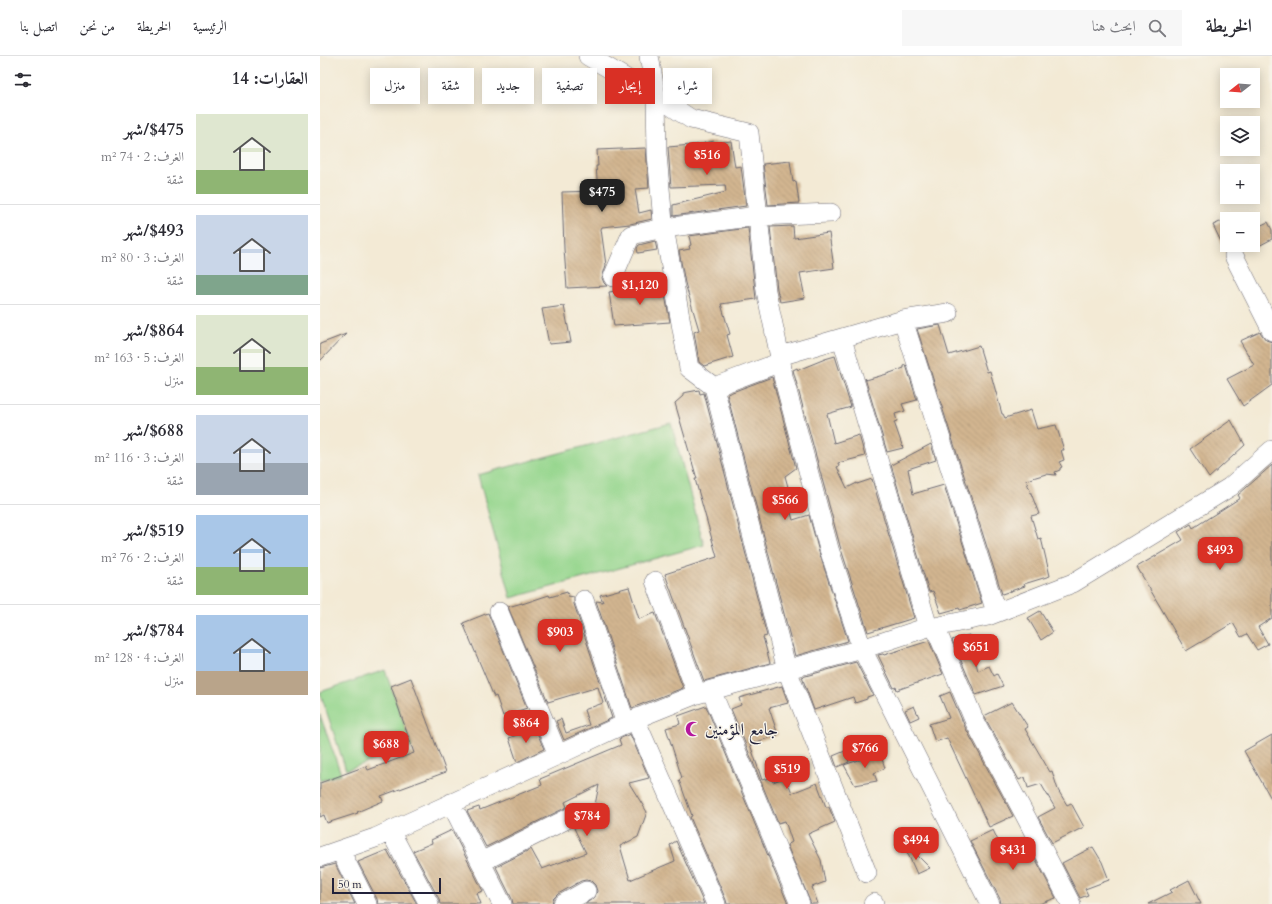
<!DOCTYPE html>
<html lang="ar">
<head>
<meta charset="utf-8">
<style>
	:root { --surface:#fff; --page:#f7f7f7; --text:#2b2b33; --muted:#7c7c81; --line:#e1e1e2; --accent:#d93025 }
	body { margin:0; font-family:Cardo,Amiri,serif; background:var(--page); color:var(--text); direction:rtl; height:100vh; display:flex; flex-direction:column; font-size:15px; white-space:nowrap }
	* { box-sizing:border-box; margin:0 }
	p { font-size:13px; color:var(--muted) }
	.icon { flex:none; width:22px; height:22px; fill:none; stroke:currentColor; stroke-width:2; stroke-linecap:round; stroke-linejoin:round }
	.map { position:relative; flex:1; overflow:hidden; direction:ltr }
	.details { display:flex; flex-direction:column; background:var(--surface); width:320px }
	.details>* { flex:none }
	.hud { position:absolute; left:12px; top:12px; width:380px; height:36px; direction:rtl; display:flex; gap:8px }
	.needle { width:26px; rotate:253deg }
	.tools { position:absolute; left:900px; top:12px; display:grid; gap:8px }
	.tools a { display:grid; place-items:center; width:40px; height:40px; border-radius:0px; background:var(--surface); box-shadow:0 2px 10px #0003; font-size:20px }
	.scale { position:absolute; left:12px; bottom:10px; width:109px; box-sizing:border-box; padding-left:4px; border:2px solid #22223b; border-top:0; font-size:11px; line-height:14px; white-space:nowrap; color:#22223b; -webkit-text-stroke:3px #f7f3e8; paint-order:stroke }
	.price { position:absolute; translate:-50% -34px; padding:0 9px; border-radius:8px; background:var(--accent); color:#fff; font-size:13px; line-height:26px; filter:drop-shadow(0 1px 2px #0008) }
	.price::after { content:''; position:absolute; left:50%; top:24px; width:12px; height:9px; margin-left:-6px; background:inherit; clip-path:polygon(0 0,100% 0,50% 100%) }
	.price.on { background:#222; color:#fff }
	ul { padding:0; list-style:none }
	li { display:flex; align-items:center; gap:12px; height:100px; padding:0 12px }
	li+li { border-top:1px solid var(--line) }
	li span { display:grid; place-items:center; flex:none; width:112px; height:80px; border-radius:0px; color:#555 }
	li>.icon { margin-inline-start:auto }
	span .icon { width:48px; height:48px; fill:#fffc; stroke-width:1 }
	li b { font-size:17px }
	h2 { display:flex; justify-content:space-between; align-items:center; height:48px; padding:0 12px; font-size:17px }
	.pill { padding:0 14px; border-radius:0px; background:var(--surface); box-shadow:0 2px 10px #0003; font-size:14px; line-height:36px }
	.pill.on { background:var(--accent); color:#fff }
	header { display:flex; align-items:center; gap:24px; box-sizing:border-box; height:56px; padding:0 20px; background:var(--surface); border-bottom:1px solid var(--line) }
	header strong { font-size:19px }
	nav { display:flex; gap:22px; margin-inline-start:auto; font-size:14px }
	.search { width:280px; height:36px; background:var(--page); display:flex; align-items:center; gap:10px; box-sizing:border-box; padding:0 14px; border-radius:0px; color:var(--muted); font-size:15px }
	main { display:flex; flex:1; min-height:0 }
	.map>svg:first-child { display:block }
	.pitch { fill:#95d68d; stroke:#5c7c64 }
	.building { fill:url(#building-back-hatch) }
	.lines { fill:none; stroke-linecap:round; stroke-linejoin:round }
	.minor-casing { stroke:#6b6871; stroke-width:20 }
	.minor { stroke:#fff; stroke-width:19 }
	.labels { text-anchor:middle; stroke-width:3; stroke-linejoin:round; paint-order:stroke }
	.poi-label { font-size:17px; fill:#22223b; stroke:#f7f3e8; text-anchor:start }
</style>
</head>
<body>
<header>
<strong>الخريطة</strong>
<div class="search"><svg class="icon" aria-label="search" viewBox="0 0 24 24"><circle cx="10" cy="10" r="6"/><path d="M15 15l6 6"/></svg>ابحث هنا</div>
<nav><a>الرئيسية</a><a>الخريطة</a><a>من نحن</a><a>اتصل بنا</a></nav>
</header>
<main>
<div class="map">
<svg width="952" height="848" viewBox="0 0 952 848">
	<defs>
		<pattern id="building-back-hatch" width="6" height="6" patternUnits="userSpaceOnUse"><rect width="6" height="6" fill="#d2b590"/><path d="M-1 5l2 2M0 0l6 6M5-1l2 2" fill="none" stroke="#b49b7d"/></pattern>
	</defs>
	<rect width="100%" height="100%" fill="#f7f3e8"/>
	<filter id="ink" filterUnits="userSpaceOnUse"><feTurbulence type="fractalNoise" baseFrequency=".025" numOctaves="2"/><feDisplacementMap in="SourceGraphic" scale="8" xChannelSelector="R" yChannelSelector="G"/><feConvolveMatrix kernelMatrix="1 2 1 2 8 2 1 2 1" color-interpolation-filters="sRGB"/></filter>
	<filter id="wash" filterUnits="userSpaceOnUse"><feTurbulence type="fractalNoise" baseFrequency=".012" numOctaves="4" result="noise"/><feDisplacementMap in="SourceGraphic" scale="16" xChannelSelector="R" yChannelSelector="G"/><feGaussianBlur stdDeviation="0.9" result="paint"/><feColorMatrix in="noise" values="0 0 0 0 0 0 0 0 0 0 0 0 0 0 0 0 0 1.4 0 .05"/><feComposite in="paint" operator="in"/></filter>
	<g filter="url(#wash)">
		<rect width="100%" height="100%" fill="#f3ead5"/>
		<!-- pitch -->
		<path class="pitch" d="M351 367 384 489 191 542 158 419Z
			M65 614 92 691 26 714 0 636Z
			M0 659 21 718 0 725Z"/>
		<g id="blocks">
			<!-- building -->
			<path class="building" d="M394 85 395 87 411 85 415 111 421 110 426 150 353 160V149L406 136 405 129 351 131 348 91 384 88V87Z
				M326 92 329 132 315 133 319 157 331 154 332 163 310 168 282 171 281 173 286 209 282 222 284 227 287 230 247 232 244 193 242 136 278 135 276 110H278L277 94Z
				M470 105 473 126 476 125 479 147 448 149 443 108Z
				M907 163V192L905 194 893 169Z
				M948 166 952 174V183L933 193V173Z
				M473 170 474 182 509 177 514 212 480 217 485 242 460 246 457 233 450 171Z
				M428 172 436 243 401 248 410 278 407 279 413 301 384 310 379 306 374 276 379 274 365 227 359 195 370 193 369 190 371 189 369 180Z
				M335 185 337 194 318 197 317 192 319 189Z
				M343 228 350 266 294 270 289 236Z
				M244 250 251 286 229 288 222 253Z
				M620 269 629 299 659 290 667 316 670 315 682 358H683L685 362 711 354 717 373 736 369 744 394H741L744 404 739 406 742 411 740 412V414L735 416 736 419 726 418 706 424 719 458 711 460 718 483 721 482 730 520 704 528 705 530 682 538 597 273Z
				M940 276 946 284 952 286V329L923 350 907 323 934 309 920 285Z
				M26 278 0 305V288Z
				M515 300 531 351 507 358 514 387 539 379 545 400 518 407 519 410 517 411 527 432 537 427V428L552 423 594 562 548 576 520 490 473 314 477 312 478 314 505 303Z
				M586 309 597 344 582 348 585 355 575 358 577 365 574 366 583 392 567 396 545 322 546 324 567 318 584 312V310Z
				M452 321 476 412 465 420 468 431 464 432 473 464 489 459 499 496 528 585 475 600 407 338Z
				M379 334 380 338 384 337 447 580 443 581 450 607 384 625 345 518 397 501 375 423H377L355 347 363 340V337Z
				M911 364 925 389 889 422 870 393Z
				M611 388 616 404 588 413 593 438 624 429 662 547 640 554 639 552 621 557 613 535 609 536 571 409Z
				M952 409V562L938 571 948 588 937 594 927 578 921 581 913 567 866 595 817 511 863 484 858 476 871 468 873 472 920 442 918 439Z
				M309 531 319 563 335 557 363 632 312 652 276 545 283 546 280 539Z
				M247 536 248 540 254 541V548L292 662 244 684 236 665 241 663 246 677 269 669 264 654 283 647 278 631 228 646 188 551 202 547V548L229 539 230 541Z
				M720 555 733 576 721 584 708 562Z
				M168 557 207 652 183 660 176 640 174 641 143 567Z
				M649 579 658 615 669 610 674 620 677 618 683 630 656 639 632 584Z
				M609 585 623 618 577 634 576 631 574 632 558 599 563 598 564 599Z
				M536 606 553 639 547 641V643L535 647 533 641 494 654 482 621Z
				M91 622 126 716 61 740 63 745 37 756 38 757 7 767 4 759 0 761V727L46 710 48 714 94 697 71 630Z
				M462 630 468 647 449 652 458 679 430 688 442 724 449 722 453 726 466 721 472 737 497 727 506 751H509L515 766 488 778 501 804 505 826 492 831 498 848H491L467 789 472 786 465 765 458 767 411 653 421 649 419 642Z
				M630 636 645 671 693 760 669 771 627 682 615 686 609 668 629 662 620 640Z
				M692 646 708 671 705 673 730 716 732 715 738 734 747 749 751 747 764 771 732 787 718 761 735 752 721 728 708 732 705 721 699 724 664 660Z
				M386 650 468 848H407L406 844 370 761 372 760 371 757 359 724 362 722 346 672 360 668 358 660Z
				M594 650 599 661 590 665 585 654Z
				M215 672 224 693 197 706 189 682Z
				M310 678 329 722 309 727 327 756 318 781 300 790 310 824 355 805 350 789 356 785 384 848H265L275 841 277 835 275 829 271 825 266 824 261 825 238 838 233 843 232 848H193L192 843 176 811 211 793 222 813 266 797 254 772 258 770 263 764 273 759 279 729 245 746 247 751 166 791 147 755 159 751 160 754 222 729 220 723 301 689 299 683Z
				M952 679V744L924 695Z
				M525 695 529 706 517 711 513 700Z
				M560 697 565 712 554 717 557 725 535 729 524 709Z
				M132 774 163 835 157 837 161 848H120L119 843 93 795 112 787 111 784Z
				M673 774 681 791 704 781 736 842 719 848H681L680 843 650 785Z
				M584 786 610 812 597 818 583 787Z
				M773 791 782 806 789 824 765 833 768 839 760 842 742 807Z
				M67 794 97 848H58L57 843 38 806Z
				M15 808 35 848H0V812Z
				M869 824 881 848H828L852 836 850 834Z"/>
		</g>
	</g>
	<g filter="url(#ink)">
		<use href="#blocks" fill-opacity="0" stroke="#6b6871" stroke-width="1"/>
		<g class="lines">
			<defs>
				<path id="minor" d="M268 0 336 40 371 63 429 77 446 235 461 306
					M329 0 336 40 337 98 343 166 369 312 394 331 467 614 547 817
					M914 200 952 275
					M293 221 311 179 344 172 438 160 511 157
					M583 264 676 556
					M522 283 608 571
					M460 300 583 264 628 257
					M394 331 461 306 463 320 509 493 542 593 670 848
					M335 525 377 638
					M264 544 306 668
					M179 556 238 699
					M615 571 655 666 706 761 751 848
					M391 634 480 848
					M315 663 396 848
					M131 747 182 848
					M70 775 109 848
					M20 794 47 848
					M0 801 55 782 238 699 315 663 377 638 542 593 608 571H615L668 560 753 527 910 431 952 394
					M161 806 253 760
					M243 848 266 835
					M553 848 554 847"/>
			</defs>
			<!-- minor casing -->
			<use href="#minor" class="minor-casing"/>
			<!-- minor -->
			<use href="#minor" class="minor"/>
		</g>
	</g>
	<!-- icons -->
	<defs>
		<symbol id="mosque-bare" viewBox="-9 -9 18 18"><path d="M3.5-4.9A6 6 0 1 0 3.5 4.9A5 5 0 1 1 3.5-4.9Z" fill="#b5179e" stroke="#f7f3e8" stroke-width="2.5" paint-order="stroke"/></symbol>
	</defs>
	<g fill-rule="evenodd">
		<use href="#mosque-bare" x="362" y="662" width="22" height="22"/>
	</g>
	<g class="labels">
		<!-- poi labels -->
		<g class="poi-label">
			<text x="385" y="679">جامع المؤمنين</text>
		</g>
	</g>
</svg>
<div class="tools">
<a><svg class="needle" viewBox="-14 -14 28 28"><path d="M0-13l5 13h-10z" fill="#e53935"/><path d="M0 13l5-13h-10z" fill="#7c7c81"/></svg></a>
<a><svg class="icon" aria-label="layers" viewBox="0 0 24 24"><path d="M12 4l9 5-9 5-9-5zM3 14l9 5 9-5"/></svg></a>
<a>+</a>
<a>−</a>
</div>
<div class="scale">50 m</div>
<b class="price" style="left:387px;top:120px">$516</b>
<b class="price on" style="left:282px;top:157px">$475</b>
<b class="price" style="left:320px;top:250px">$1,120</b>
<b class="price" style="left:465px;top:465px">$566</b>
<b class="price" style="left:900px;top:515px">$493</b>
<b class="price" style="left:240px;top:597px">$903</b>
<b class="price" style="left:656px;top:612px">$651</b>
<b class="price" style="left:206px;top:688px">$864</b>
<b class="price" style="left:66px;top:709px">$688</b>
<b class="price" style="left:545px;top:713px">$766</b>
<b class="price" style="left:467px;top:734px">$519</b>
<b class="price" style="left:267px;top:781px">$784</b>
<b class="price" style="left:596px;top:805px">$494</b>
<b class="price" style="left:693px;top:815px">$431</b>
<div class="hud">
<a class="pill">شراء</a>
<a class="pill on">إيجار</a>
<a class="pill">تصفية</a>
<a class="pill">جديد</a>
<a class="pill">شقة</a>
<a class="pill">منزل</a>
</div>
</div>
<section class="details">
<h2>العقارات: 14<svg class="icon" aria-label="filters" viewBox="0 0 24 24"><path d="M4 7h16M4 17h16"/><circle cx="9" cy="7" r="2"/><circle cx="15" cy="17" r="2"/></svg></h2>
<ul>
<li><span style="background:linear-gradient(#dfe7d0 70%,#8fb573 0)"><svg class="icon" aria-label="home" viewBox="0 0 24 24"><path d="M3 11l9-7 9 7M6 9v11h12V9"/></svg></span><div><b>$475/شهر</b><p>الغرف: 2 · 74 m²</p><p>شقة</p></div></li>
<li><span style="background:linear-gradient(#c9d6e8 75%,#7fa58c 0)"><svg class="icon" aria-label="home" viewBox="0 0 24 24"><path d="M3 11l9-7 9 7M6 9v11h12V9"/></svg></span><div><b>$493/شهر</b><p>الغرف: 3 · 80 m²</p><p>شقة</p></div></li>
<li><span style="background:linear-gradient(#dfe7d0 65%,#8fb573 0)"><svg class="icon" aria-label="home" viewBox="0 0 24 24"><path d="M3 11l9-7 9 7M6 9v11h12V9"/></svg></span><div><b>$864/شهر</b><p>الغرف: 5 · 163 m²</p><p>منزل</p></div></li>
<li><span style="background:linear-gradient(#c9d6e8 60%,#9aa5b1 0)"><svg class="icon" aria-label="home" viewBox="0 0 24 24"><path d="M3 11l9-7 9 7M6 9v11h12V9"/></svg></span><div><b>$688/شهر</b><p>الغرف: 3 · 116 m²</p><p>شقة</p></div></li>
<li><span style="background:linear-gradient(#a9c7e8 65%,#8fb573 0)"><svg class="icon" aria-label="home" viewBox="0 0 24 24"><path d="M3 11l9-7 9 7M6 9v11h12V9"/></svg></span><div><b>$519/شهر</b><p>الغرف: 2 · 76 m²</p><p>شقة</p></div></li>
<li><span style="background:linear-gradient(#a9c7e8 70%,#b9a48a 0)"><svg class="icon" aria-label="home" viewBox="0 0 24 24"><path d="M3 11l9-7 9 7M6 9v11h12V9"/></svg></span><div><b>$784/شهر</b><p>الغرف: 4 · 128 m²</p><p>منزل</p></div></li>
</ul>
</section>
</main>
</body>
</html>
